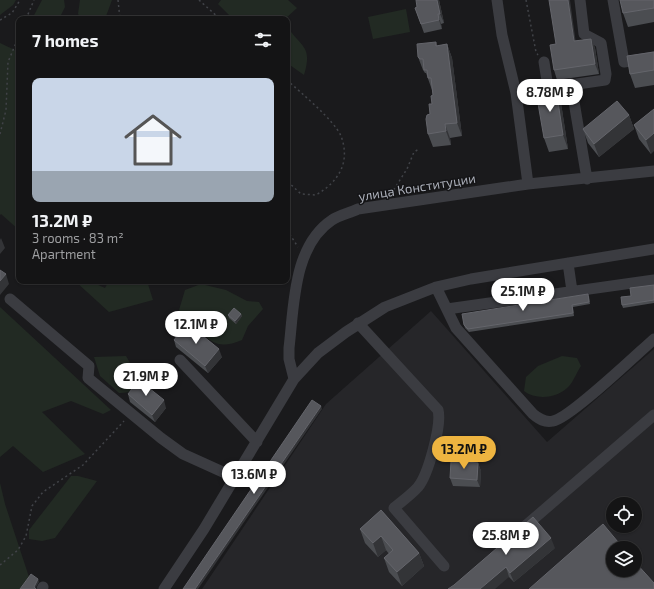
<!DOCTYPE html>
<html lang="en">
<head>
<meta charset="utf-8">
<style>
	:root { --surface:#141415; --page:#212122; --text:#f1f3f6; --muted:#9d9ea0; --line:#333334; --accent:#eeb440 }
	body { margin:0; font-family:"Exo 2",sans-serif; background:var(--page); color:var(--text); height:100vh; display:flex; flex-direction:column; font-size:15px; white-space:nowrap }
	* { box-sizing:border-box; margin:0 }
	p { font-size:13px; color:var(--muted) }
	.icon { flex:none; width:22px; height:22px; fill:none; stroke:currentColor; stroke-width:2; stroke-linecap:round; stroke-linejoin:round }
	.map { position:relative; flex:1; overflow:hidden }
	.drawer { position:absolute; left:16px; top:16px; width:274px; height:268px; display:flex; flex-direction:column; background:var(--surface); border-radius:8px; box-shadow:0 1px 3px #0004,0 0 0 1px var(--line) }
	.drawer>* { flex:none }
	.tools { position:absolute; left:606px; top:497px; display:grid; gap:8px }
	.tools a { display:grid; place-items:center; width:36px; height:36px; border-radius:50%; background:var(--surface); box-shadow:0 1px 3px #0004,0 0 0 1px var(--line); font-size:20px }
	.price { position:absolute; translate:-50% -34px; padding:0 9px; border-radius:14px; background:#fff; color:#222; font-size:13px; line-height:26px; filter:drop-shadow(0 1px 2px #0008) }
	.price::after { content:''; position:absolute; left:50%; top:24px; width:12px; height:9px; margin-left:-6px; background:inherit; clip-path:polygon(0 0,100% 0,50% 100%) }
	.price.active { background:var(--accent); color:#111 }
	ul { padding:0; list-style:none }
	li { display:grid; align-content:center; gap:8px; height:212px; padding:0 16px }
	li span { display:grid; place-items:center; height:124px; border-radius:8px; color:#555 }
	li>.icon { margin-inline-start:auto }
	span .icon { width:72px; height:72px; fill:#fffc; stroke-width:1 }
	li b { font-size:17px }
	h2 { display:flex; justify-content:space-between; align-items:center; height:48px; padding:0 16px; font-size:17px }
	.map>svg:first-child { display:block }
	.built { fill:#262629; fill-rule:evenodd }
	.green { fill:#222a23 }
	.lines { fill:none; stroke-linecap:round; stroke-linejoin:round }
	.path { stroke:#414348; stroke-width:1.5; stroke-dasharray:2 3; stroke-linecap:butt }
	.minor { stroke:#3b3c41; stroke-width:11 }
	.wall { fill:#4b4d51 }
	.shaded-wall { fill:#333437 }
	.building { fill:#56575c; stroke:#64656b }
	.labels { text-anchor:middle; stroke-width:3; stroke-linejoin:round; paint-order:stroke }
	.street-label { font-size:13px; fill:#adb1bb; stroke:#151517 }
</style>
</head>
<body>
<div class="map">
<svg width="654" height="589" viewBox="0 0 654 589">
	<rect width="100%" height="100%" fill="#1a1a1c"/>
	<!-- built -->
	<path class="built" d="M431 311 547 442 654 349V589H202L326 404ZM613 504H635V526H613ZM613 548H635V570H613Z"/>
	<!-- green -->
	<path class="green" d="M0 0H16L13 5 0 15Z
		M42 0H64L65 7 59 19H32Z
		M80 0H112L105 19H82L78 14Z
		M221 0H288L297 8 285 19H233L218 4Z
		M406 9 410 32 373 39 368 17Z
		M287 26C301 48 313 45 304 75L287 63Z
		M0 43 19 52V230L1 214 0 215Z
		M75 281H89L105 288 109 281H147L153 300 109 312Z
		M201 284 226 290 247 301 259 302 263 309 248 326 242 340C206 356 208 325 180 324L179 310 185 290Z
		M0 307 111 410 103 414 71 401 42 412 85 454 43 472 13 446 0 457Z
		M126 356 133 368 143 379C136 389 132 393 119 393L100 376 94 357Z
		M562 356 577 358 581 366C577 372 574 380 570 385 559 398 537 401 524 391L526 377 538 366Z
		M71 476H78L97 481 55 538 42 541 29 539V530Z
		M0 483 5 504 29 577 20 589H0Z"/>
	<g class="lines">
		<!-- path -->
		<path class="path" d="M118 0 120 19
			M199 0 220 19
			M526 0 536 52 538 55
			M26 19 34 0
			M0 20 12 13 20 0
			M287 80C301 93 334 120 341 136 351 163 338 182 316 195L301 194 287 181
			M0 134 6 110 8 62 19 36
			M391 194 407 169 414 152 419 149
			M287 230 298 247
			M287 260 291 263
			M0 565 18 550 26 536 32 506 43 492 83 465 124 421"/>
		<!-- minor -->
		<path class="minor" d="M497 0 502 35 516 93 528 184
			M613 0 624 62 654 57
			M544 62 548 87
			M571 84 587 179
			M516 93 605 80 606 74 601 43 584 34 580 0
			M568 263 572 291
			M436 287 456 328 533 414C539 419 545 423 553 421 569 419 637 354 654 339
			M10 299 89 366 88 378 161 438 183 454 236 478
			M447 309 654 280
			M358 323 438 410C442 425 428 475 418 487 411 495 402 501 394 508L444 566
			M180 360 257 442
			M294 379 289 359V348C294 306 293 246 332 220 339 215 350 213 358 209L528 184 654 171
			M523 528 654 415
			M42 589 43 587
			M164 589 204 529 294 379 318 353 346 332 385 307 436 287 471 279 654 249"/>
	</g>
	<!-- wall -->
	<path class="wall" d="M439 0 444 23 441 24 442 29 424 33 415 8Z
		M654 0V22L628 27 623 13Z
		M591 39 595 48 599 74 557 80 554 70 576 41Z
		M436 42 437 46 447 44 452 58 462 136 450 138 451 145 433 147 428 134 430 114 432 104 433 95 432 90 426 73H425L423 70 418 57Z
		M654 52V85L635 88 630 74Z
		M561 103 568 149 549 152 544 138Z
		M654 109 651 154 639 139 634 125Z
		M629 115 634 129 599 157 588 143 583 129Z
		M654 285V303L623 308 622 305 631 296Z
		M589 296 590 304 573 307 574 316 469 332 465 328 464 325Z
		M241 314 242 316 236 324 229 318 228 315Z
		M174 340 222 357 208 373 176 347Z
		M128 394 166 408 155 422 130 402Z
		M478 463 481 471 480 487 453 486 450 478Z
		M381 510 419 553 424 566 402 586 389 572 384 558 389 554 386 550 378 557 365 543 360 529Z
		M555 548 514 582 509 577 448 589Z"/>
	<!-- shaded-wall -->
	<path class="shaded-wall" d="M437 0H439L444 23 440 14Z
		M568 0H570L577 51 574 41Z
		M438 14 441 24 442 29 439 20Z
		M591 39 595 48 599 74 595 64Z
		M447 44 452 58 462 136 457 123Z
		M556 89 561 103 568 149 563 135Z
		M629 115 634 129 599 157 594 144Z
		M445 124 450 138 451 145 446 131Z
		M654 133V151L651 154 646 140Z
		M1 238 5 248 0 254V240Z
		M6 274 9 284 0 295V281Z
		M241 314 242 316 236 324 235 321Z
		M219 349 222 357 208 373 205 366Z
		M164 400 166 408 155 422 152 415Z
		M321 406 322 409 198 589H195Z
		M478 463 481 471 480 487 477 480Z
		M381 536 386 550 378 557 373 543Z
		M551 538 555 548 514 582 510 573Z
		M419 553 424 566 402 586 397 572Z
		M506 567 509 577 495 589H480Z
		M38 579 39 582 35 589 34 587Z"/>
	<!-- building -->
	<path class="building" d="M416 0H437L440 14H438L439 20 421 24 415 8 417 7Z
		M549 0H568L574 41 591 39 595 64 554 70 550 45 556 44Z
		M620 0H654V8L623 13Z
		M436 42V46L447 44 457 123 445 124 446 131 428 134 426 119 427 115 430 114 429 104H432L431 96 433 95 431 78H428L427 70H424L423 59H420L418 57 417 44Z
		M654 52V70L630 74 627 56Z
		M556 89 563 135 544 138 536 92Z
		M617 101 629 115 594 144 583 129Z
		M654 109V133L646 140 634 125Z
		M0 270 6 274 0 281Z
		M654 285V300L622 305 621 297 631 296 630 288Z
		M588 294 589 302 572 305 573 313 468 329 464 325 462 314Z
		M234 308 241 314 235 321 228 315Z
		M187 323 219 349 205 366 174 340Z
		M139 380 164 400 152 415 128 394Z
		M312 400 321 406 195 589H183Z
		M451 461 478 463 477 480 450 478Z
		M381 510 419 553 397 572 384 558 393 550 381 536 373 543 360 529Z
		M533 517 551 538 510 573 506 567 480 589H448L454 585Z
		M603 524 623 548H613V570H635V562L654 583V589H529Z
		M31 574 38 579 34 587 36 589H20Z"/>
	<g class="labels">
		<!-- street labels -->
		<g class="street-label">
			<text transform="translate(417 187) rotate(-9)" y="5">улица Конституции</text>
		</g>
	</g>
</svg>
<div class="tools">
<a><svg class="icon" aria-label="locate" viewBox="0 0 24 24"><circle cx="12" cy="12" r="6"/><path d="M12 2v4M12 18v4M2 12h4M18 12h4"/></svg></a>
<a><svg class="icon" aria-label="layers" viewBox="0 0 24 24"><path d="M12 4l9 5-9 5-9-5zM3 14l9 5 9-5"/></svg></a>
</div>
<b class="price" style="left:550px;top:113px">8.78M ₽</b>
<b class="price" style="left:523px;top:312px">25.1M ₽</b>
<b class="price" style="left:196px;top:345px">12.1M ₽</b>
<b class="price" style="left:146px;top:397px">21.9M ₽</b>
<b class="price active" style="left:464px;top:470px">13.2M ₽</b>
<b class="price" style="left:254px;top:495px">13.6M ₽</b>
<b class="price" style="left:506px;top:556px">25.8M ₽</b>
<section class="drawer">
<h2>7 homes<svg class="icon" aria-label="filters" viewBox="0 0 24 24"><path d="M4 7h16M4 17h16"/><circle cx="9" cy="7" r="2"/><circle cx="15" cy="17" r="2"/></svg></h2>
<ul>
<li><span style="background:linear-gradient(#c9d6e8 75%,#9aa5b1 0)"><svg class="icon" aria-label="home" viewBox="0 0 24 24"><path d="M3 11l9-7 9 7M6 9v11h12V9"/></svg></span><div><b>13.2M ₽</b><p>3 rooms · 83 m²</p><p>Apartment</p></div></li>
</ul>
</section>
</div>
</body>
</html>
